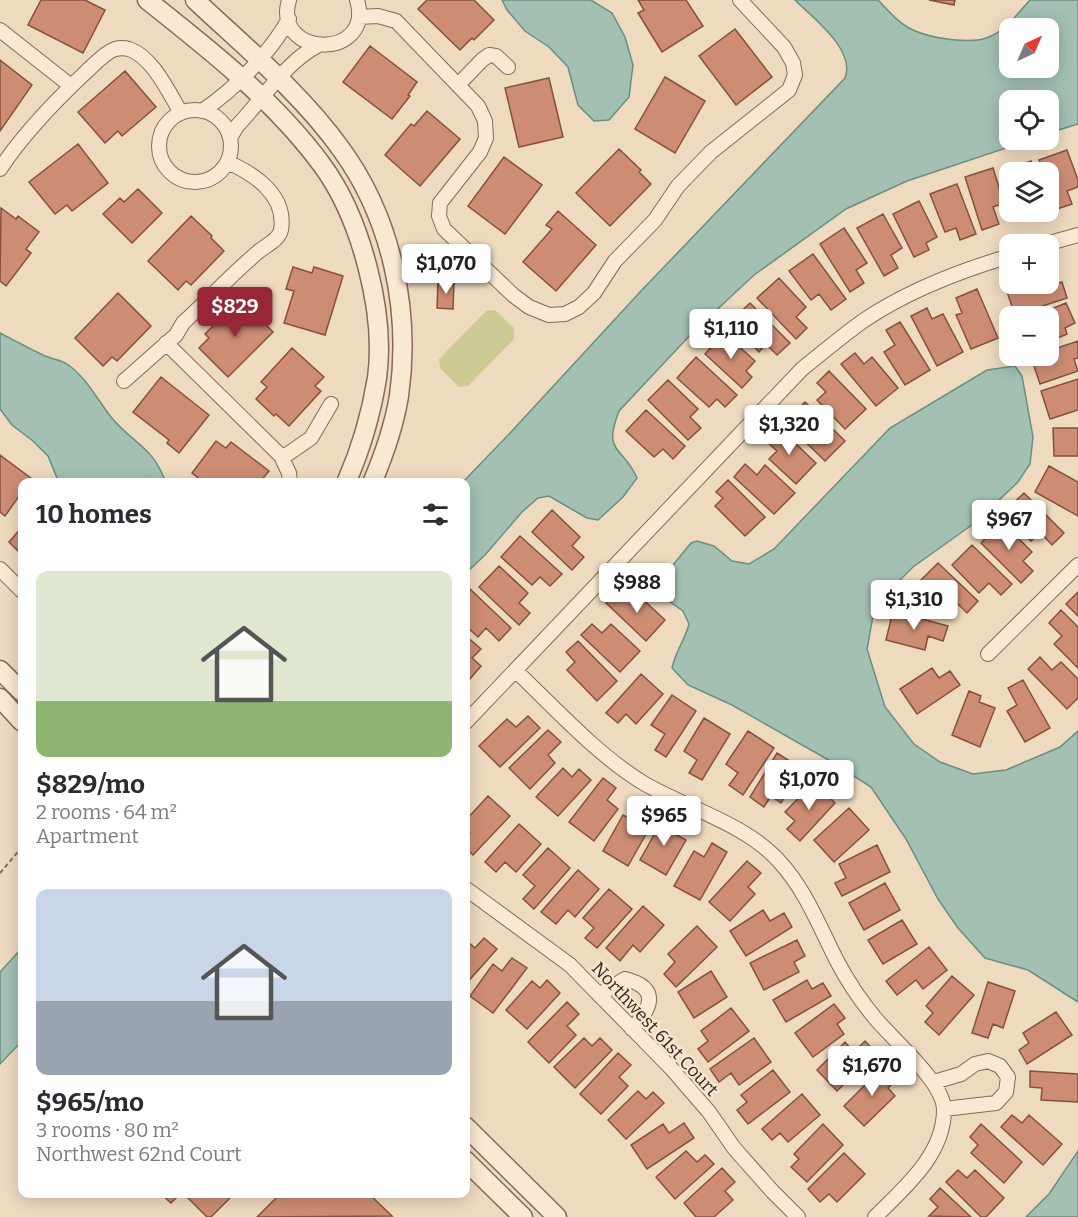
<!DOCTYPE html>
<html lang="en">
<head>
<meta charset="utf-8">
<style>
	:root { --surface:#fff; --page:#f2f2f3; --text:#2b2b33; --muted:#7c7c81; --accent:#972737 }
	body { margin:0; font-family:Bitter,serif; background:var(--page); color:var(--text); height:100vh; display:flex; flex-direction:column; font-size:22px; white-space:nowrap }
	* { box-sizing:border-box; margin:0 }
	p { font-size:20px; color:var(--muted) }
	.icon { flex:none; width:33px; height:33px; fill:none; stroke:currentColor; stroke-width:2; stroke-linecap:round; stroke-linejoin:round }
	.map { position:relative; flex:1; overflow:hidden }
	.details { position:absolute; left:18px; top:478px; width:452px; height:720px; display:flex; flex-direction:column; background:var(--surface); border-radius:12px; box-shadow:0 3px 15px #0003 }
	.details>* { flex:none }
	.needle { width:39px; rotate:44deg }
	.tools { position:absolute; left:999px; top:18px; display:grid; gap:12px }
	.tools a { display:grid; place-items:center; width:60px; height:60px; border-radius:12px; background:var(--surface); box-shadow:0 3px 15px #0003; font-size:30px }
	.price { position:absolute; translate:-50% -51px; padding:0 14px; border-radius:6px; background:#fff; color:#222; font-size:20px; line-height:39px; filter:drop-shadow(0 2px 3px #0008) }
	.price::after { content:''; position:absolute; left:50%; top:36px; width:18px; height:14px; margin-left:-9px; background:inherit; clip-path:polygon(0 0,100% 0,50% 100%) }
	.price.current { background:var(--accent); color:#fff }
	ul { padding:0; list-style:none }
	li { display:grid; align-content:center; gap:12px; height:318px; padding:0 18px }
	li span { display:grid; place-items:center; height:186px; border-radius:12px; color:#555 }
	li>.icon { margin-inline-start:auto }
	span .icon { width:108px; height:108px; fill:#fffc; stroke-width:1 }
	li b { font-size:26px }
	h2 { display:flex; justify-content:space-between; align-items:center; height:72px; padding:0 18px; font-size:26px }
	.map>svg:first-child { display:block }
	.green { fill:#cccb93 }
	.water { fill:#a3c0b3; stroke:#6a8e80; stroke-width:1.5; fill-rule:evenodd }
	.building { fill:#cd8d74; stroke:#87503d; stroke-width:1.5 }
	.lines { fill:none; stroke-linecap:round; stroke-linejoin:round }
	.minor-casing { stroke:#876a57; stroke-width:16 }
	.tertiary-casing { stroke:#876a57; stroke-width:21 }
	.path { stroke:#876a57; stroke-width:2; stroke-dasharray:4.5 3; stroke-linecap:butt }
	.minor { stroke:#f9e8d2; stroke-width:14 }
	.tertiary { stroke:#f9e8d2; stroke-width:18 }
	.labels { text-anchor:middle; stroke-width:5; stroke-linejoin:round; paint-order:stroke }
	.street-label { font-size:18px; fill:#36251c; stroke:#f6e5cf }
</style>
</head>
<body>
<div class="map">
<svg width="1078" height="1217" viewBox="0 0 1078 1217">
	<rect width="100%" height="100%" fill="#eedabf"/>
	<!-- green -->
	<path class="green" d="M495 310 514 328V339L468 386 459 387 440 368 439 359 486 311Z"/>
	<!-- water -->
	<path class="water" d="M502 0H591L612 13 625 37 633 65 629 97 609 120 594 121 578 105 568 67 549 47 525 31 507 10Z
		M795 0H878C888 10 899 24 913 30 930 38 971 45 989 37 1006 30 1018 13 1030 0H1078V124L1049 133 1048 100H1010V140H1030L907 181 846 209 754 275 693 332 619 411C602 455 623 445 637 478L623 497 598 520 587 518 549 496 538 498 522 512 485 555 465 574V483H462L511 432 641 291 845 78C856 50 813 18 795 0ZM1048 28V68H1010V28Z
		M0 333C15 341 30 349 45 356 52 359 61 360 67 364 86 377 97 399 111 417 133 444 153 446 166 483H59L48 456 33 441 12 425 0 409Z
		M1015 366 1022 376 1033 437 1030 464 1018 482 976 522 913 567 875 605 867 649 885 707 914 744 940 762 973 774 1006 770 1060 747 1078 731V1002L1028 970 985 958 958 928 938 899 906 839 871 787 832 762 732 705 688 685 672 668C675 652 685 640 689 624L683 611 660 595 659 582 691 543 697 541 714 546 732 561 749 564 774 549 890 428 987 370Z
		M22 948V1041L0 1064V972Z
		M1078 1151V1217H1026L1049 1194Z"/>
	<!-- building -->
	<path class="building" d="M41 0H85L105 10 83 53 28 25Z
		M427 0H474L494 20 474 40 472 38 460 50 418 9Z
		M638 0H686L703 26 662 52 638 13 644 10Z
		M929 0H955L954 5Z
		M735 29 772 77 736 105 699 56Z
		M370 46 417 82 408 95 410 96 392 119 343 82Z
		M0 60 32 85 0 131Z
		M125 71 156 107 122 136 118 131 105 143 78 112Z
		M665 77 705 101 675 153 635 129Z
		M549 78 563 137 519 147 505 88Z
		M427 111 460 139 420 186 385 155 411 124 414 126Z
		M78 144 108 183 72 211 67 205 55 214 29 182Z
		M619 149 641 170 639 172 651 184 610 226 576 193Z
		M1067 150 1078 180V187L1067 191 1072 204 1057 209 1048 185V172H1044L1039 160Z
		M504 157 542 185 505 234 468 206Z
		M1031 161 1035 172H1010V185L1004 171Z
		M993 168 1004 203 993 207 999 224 982 230 965 177Z
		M957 184 976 234 960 240 956 228 945 232 930 194Z
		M138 189 162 213 132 243 103 214 120 198 124 202Z
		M919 201 937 237 926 243 929 250 914 257 893 214Z
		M1048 206 1051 211 1032 219 1029 212H1048Z
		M1 208 16 219 18 216 39 232 26 249 31 253 6 286 0 281Z
		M558 211 596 245 556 291 523 262 552 229 546 225Z
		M883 214 902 248 891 255 898 268 884 276 857 228Z
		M191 216 212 236 211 238 224 251 191 285 186 281 178 290 148 261Z
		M844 228 867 263 856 270 864 283 850 292 820 244Z
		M813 254 846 299 831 310 819 294 811 300 789 271Z
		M293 267 312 273 314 267 343 276 325 335 284 323 294 291 286 289Z
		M779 278 806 307 796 317 807 328 796 339 757 298Z
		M438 281H454L453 309 437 308Z
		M1062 282 1067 298 1015 315 1005 286 1014 284H1046L1047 287Z
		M977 289 998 338 971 349 956 315 962 313 956 298Z
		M118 293 151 326 117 361 112 357 103 366 75 338Z
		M238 301 251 314 253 312 273 332 228 377 199 348 209 338 205 334Z
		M750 303 790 343 777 355 766 344 759 352 730 322Z
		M1066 303 1075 323 1065 328 1067 334 1048 342V316H1034Z
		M927 308 932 319 943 314 963 352 937 366 911 316Z
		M900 322 930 370 905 385 884 352 895 345 886 330Z
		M724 333 755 361 746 371 752 377 742 388 705 354Z
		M1078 341V358L1074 359 1078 371 1040 384 1031 357 1048 356V351Z
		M292 348 324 377 315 386 321 391 289 426 276 414 274 416 256 399 267 387 261 382Z
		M855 353 864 364 872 357 898 388 876 406 841 364Z
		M696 357 737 395 725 407 717 399 709 407 677 378Z
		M829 371 866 409 845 429 817 400 826 392 817 383Z
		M161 377 209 415 179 453 167 443 169 440 133 412Z
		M1078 379V410L1050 419 1041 391Z
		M668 380 698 409 690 417 701 428 688 440 648 400Z
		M805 402 845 441 825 461 785 422Z
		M646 410 685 446 673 459 663 449 654 457 626 431Z
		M778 427 816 463 796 484 769 459 777 451 765 440Z
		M1053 428H1078V456H1054Z
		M216 441 226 448 231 442 269 471 259 483H205L192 473Z
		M0 455 32 479 29 483H22V492L5 516 0 512Z
		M745 464 757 475 765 465 795 493 774 514 734 477Z
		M1049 466 1078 482V516L1035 492Z
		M728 480 765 517 745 536 715 506 723 498 716 492Z
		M1024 493 1064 533 1052 545 1040 532 1031 541 1003 513Z
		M552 510 580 537 572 546 584 557 572 570 532 532Z
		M1002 522 1032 552 1023 561 1033 571 1021 583 981 543Z
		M22 527V555L9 542Z
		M520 536 562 574 550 586 540 577 532 585 501 557Z
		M972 545 1012 584 1001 595 989 583 979 593 952 565Z
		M938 563 978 601 967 613 955 601 947 610 918 583Z
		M499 566 528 593 519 603 530 613 519 625 479 587Z
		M470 589 511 628 499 641 486 628 478 637 465 625V594Z
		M617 591 627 600 634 591 665 620 646 641 606 603Z
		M1078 592V616L1066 604Z
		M1061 610 1078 627V668L1054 644 1062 636 1049 623Z
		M893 611 948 626 943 641 928 636 925 650 886 640Z
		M592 624 602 633 611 624 640 651 620 672 581 635Z
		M465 635 481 649 472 658 481 666 470 679 465 674Z
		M578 641 617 681 597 701 567 670 575 662 566 652Z
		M1040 657 1052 670 1061 662 1078 679V698L1067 709 1028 669Z
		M932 668 939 678 950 671 960 685 917 714 900 689Z
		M641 674 663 694 636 724 626 714 618 723 606 713Z
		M1023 680 1050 728 1025 742 1007 711 1017 705 1008 688Z
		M969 691 981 696 979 702 995 708 980 747 952 735Z
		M672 695 696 711 666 757 655 750 665 734 651 725Z
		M528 716 540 728 500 767 479 746 507 719 516 727Z
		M704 718 730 734 702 780 689 773 697 760 684 751Z
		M548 730 561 742 548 755 555 763 530 789 509 768Z
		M748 731 774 748 743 795 729 785 738 773 726 764Z
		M777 753 802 769 781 803 771 796 764 807 750 797Z
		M563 768 572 777 579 769 591 780 558 816 536 797Z
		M603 778 616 788 607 800 618 809 594 841 569 822Z
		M814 782 835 803 800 841 787 829 795 821 785 812Z
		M488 796 510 816 473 855 465 847V839L470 833 465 828V821Z
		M849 808 869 830 834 862 814 840Z
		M640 809 655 818 628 866 603 851 623 815 634 821Z
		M664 817 678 825 673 833 686 840 666 875 640 860Z
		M519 824 541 844 516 872 505 862 496 872 485 862Z
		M712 843 727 852 700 900 674 886 694 851 704 857Z
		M877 845 890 872 842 896 835 883 846 878 839 864Z
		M548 848 570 868 534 909 523 899 535 886 523 875Z
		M747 861 761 873 748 887 755 894 730 921 709 902Z
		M578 870 599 889 575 917 568 910 556 924 541 912Z
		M885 883 900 910 864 930 849 903Z
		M609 889 632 909 597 948 585 938 594 928 583 918Z
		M643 906 664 925 640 952 633 945 620 961 606 948Z
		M763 910 770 921 784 913 792 927 746 956 730 931Z
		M902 920 917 944 883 964 868 940Z
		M697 926 717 947 676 987 664 974 675 962 668 954Z
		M484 938 497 949 465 985V945L468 942 475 948Z
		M797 940 805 956 794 962 799 972 764 990 750 963Z
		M929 947 947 970 923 989 916 980 897 995 886 981Z
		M512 958 527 968 493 1013 470 996 493 964 502 971Z
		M711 971 727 997 694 1018 678 992Z
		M952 976 974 995 939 1035 925 1022 933 1013 926 1006Z
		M547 980 560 993 527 1029 506 1010 532 981 540 988Z
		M807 980 812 989 823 983 831 996 786 1022 773 1000Z
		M988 982 1015 991 1003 1028 993 1024 988 1038 972 1033Z
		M567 1002 579 1014 567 1026 576 1035 549 1063 528 1042Z
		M834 1004 845 1018 837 1024 844 1034 813 1057 795 1033Z
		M731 1008 749 1031 708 1062 698 1049 708 1041 701 1031Z
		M1056 1012 1072 1035 1027 1064 1019 1050 1029 1043 1023 1033Z
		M584 1038 592 1046 600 1038 612 1050 575 1088 554 1067Z
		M754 1038 771 1062 739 1085 731 1073 719 1082 710 1069Z
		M865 1041 876 1053 837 1091 817 1070 845 1042 854 1052Z
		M618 1053 631 1065 619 1077 628 1086 601 1114 580 1094Z
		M883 1067 896 1080 888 1088 895 1096 864 1126 844 1106Z
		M773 1070 790 1092 748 1124 737 1110 747 1102 741 1095Z
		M1030 1071 1078 1074V1102L1041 1100 1042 1088 1030 1087Z
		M638 1091 646 1099 653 1092 664 1103 626 1139 608 1120Z
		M802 1094 820 1115 788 1142 780 1133 772 1140 762 1129Z
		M1012 1115 1022 1123 1029 1115 1062 1144 1043 1165 1001 1127Z
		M684 1123 694 1138 647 1169 631 1145 663 1124 669 1133Z
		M823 1124 843 1145 807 1182 791 1167 799 1159 794 1154Z
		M981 1124 1022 1162 1004 1183 971 1153 978 1145 970 1137Z
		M686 1151 697 1162 705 1155 714 1164 675 1199 656 1177Z
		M844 1153 865 1174 837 1202 829 1194 820 1202 808 1189Z
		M722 1168 735 1182 725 1191 733 1200 714 1217H696L684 1203Z
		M958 1170 967 1178 975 1170 1004 1198 986 1217H981L946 1182Z
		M940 1188 971 1217 929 1216 938 1207 930 1199Z
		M161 1194H180L171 1203Z
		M184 1194H234L211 1217H207Z
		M280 1194H369L392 1216 257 1217Z"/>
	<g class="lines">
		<defs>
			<path id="minor" d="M289 0C272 59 375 60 357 0
				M359 17 378 16 396 21 478 106 485 121 486 138 480 152 440 203 439 216 444 229 513 295 529 307 549 315 565 314 579 307 594 293 615 261 655 220 678 186 711 152 789 90 795 75 793 63 784 47 740 0
				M0 30 71 86
				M458 85 482 60 489 55 496 56 508 67
				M159 146a36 36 0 1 1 72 0a36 36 0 1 1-72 0Z
				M202 111C234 90 270 53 289 19
				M230 138 237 126C261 101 287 61 317 46
				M0 169C24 133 55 101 86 72 95 64 104 53 115 49 119 48 125 48 129 49 153 57 169 93 181 113
				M1046 244 1078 235
				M166 343 281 456 289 473 290 483
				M124 381 176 335 183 323C208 300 232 274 258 252 265 246 279 240 281 230 287 195 253 173 227 162
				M282 458 311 438 331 404
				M0 569 22 591
				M988 654 1078 565
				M516 671C555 708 598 756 645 784 687 808 745 824 778 860 806 890 819 926 837 961 848 982 860 1000 875 1018 893 1040 944 1082 944 1110 944 1155 904 1188 875 1217
				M465 723 802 369C822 353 842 336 863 321 907 291 959 271 1010 256
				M465 888 570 965 671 1068 709 1112 734 1148 772 1191 798 1217
				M599 995 625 979C661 988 651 1009 632 1029
				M934 1082 961 1074 975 1064 988 1061 1000 1066 1008 1077 1006 1092 996 1103 944 1109"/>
			<path id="tertiary" d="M147 0C209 49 275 101 322 165 361 218 386 313 377 378 371 415 361 449 346 483
				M195 0C245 47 301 93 341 149 392 219 411 311 399 396 394 426 384 455 372 483
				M0 670 22 692
				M0 698 22 722
				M465 1126 557 1217
				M465 1160 523 1217"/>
		</defs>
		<!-- minor casing -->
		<use href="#minor" class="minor-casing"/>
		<!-- tertiary casing -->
		<use href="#tertiary" class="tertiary-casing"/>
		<!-- path -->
		<path class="path" d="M0 873 22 847"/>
		<!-- minor -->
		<use href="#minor" class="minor"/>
		<!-- tertiary -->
		<use href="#tertiary" class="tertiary"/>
	</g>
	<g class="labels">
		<!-- street labels -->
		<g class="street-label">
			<text transform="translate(655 1029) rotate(47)" y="6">Northwest 61st Court</text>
		</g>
	</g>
</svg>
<div class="tools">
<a><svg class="needle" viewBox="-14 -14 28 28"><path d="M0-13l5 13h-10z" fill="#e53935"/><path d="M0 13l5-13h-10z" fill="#7c7c81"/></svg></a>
<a><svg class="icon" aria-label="locate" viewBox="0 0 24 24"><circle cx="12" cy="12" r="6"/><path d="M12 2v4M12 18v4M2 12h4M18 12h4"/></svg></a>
<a><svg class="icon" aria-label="layers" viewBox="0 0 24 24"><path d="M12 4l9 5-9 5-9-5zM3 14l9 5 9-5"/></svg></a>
<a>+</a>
<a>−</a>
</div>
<b class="price" style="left:446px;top:295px">$1,070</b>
<b class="price current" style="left:235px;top:338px">$829</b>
<b class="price" style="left:731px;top:360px">$1,110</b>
<b class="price" style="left:789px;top:456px">$1,320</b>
<b class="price" style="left:1009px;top:551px">$967</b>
<b class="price" style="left:637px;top:614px">$988</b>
<b class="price" style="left:914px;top:631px">$1,310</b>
<b class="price" style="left:809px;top:811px">$1,070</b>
<b class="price" style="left:664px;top:847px">$965</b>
<b class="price" style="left:872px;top:1097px">$1,670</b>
<section class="details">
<h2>10 homes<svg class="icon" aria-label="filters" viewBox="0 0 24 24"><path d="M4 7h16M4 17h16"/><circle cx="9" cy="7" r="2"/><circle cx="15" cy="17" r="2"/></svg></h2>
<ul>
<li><span style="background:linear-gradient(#dfe7d0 70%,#8fb573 0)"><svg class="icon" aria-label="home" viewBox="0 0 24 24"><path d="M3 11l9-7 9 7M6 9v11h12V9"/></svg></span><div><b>$829/mo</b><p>2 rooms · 64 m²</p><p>Apartment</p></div></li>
<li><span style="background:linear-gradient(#c9d6e8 60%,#9aa5b1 0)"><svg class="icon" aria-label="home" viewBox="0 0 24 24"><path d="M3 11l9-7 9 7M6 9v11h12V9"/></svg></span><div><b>$965/mo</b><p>3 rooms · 80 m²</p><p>Northwest 62nd Court</p></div></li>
</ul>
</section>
</div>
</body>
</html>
